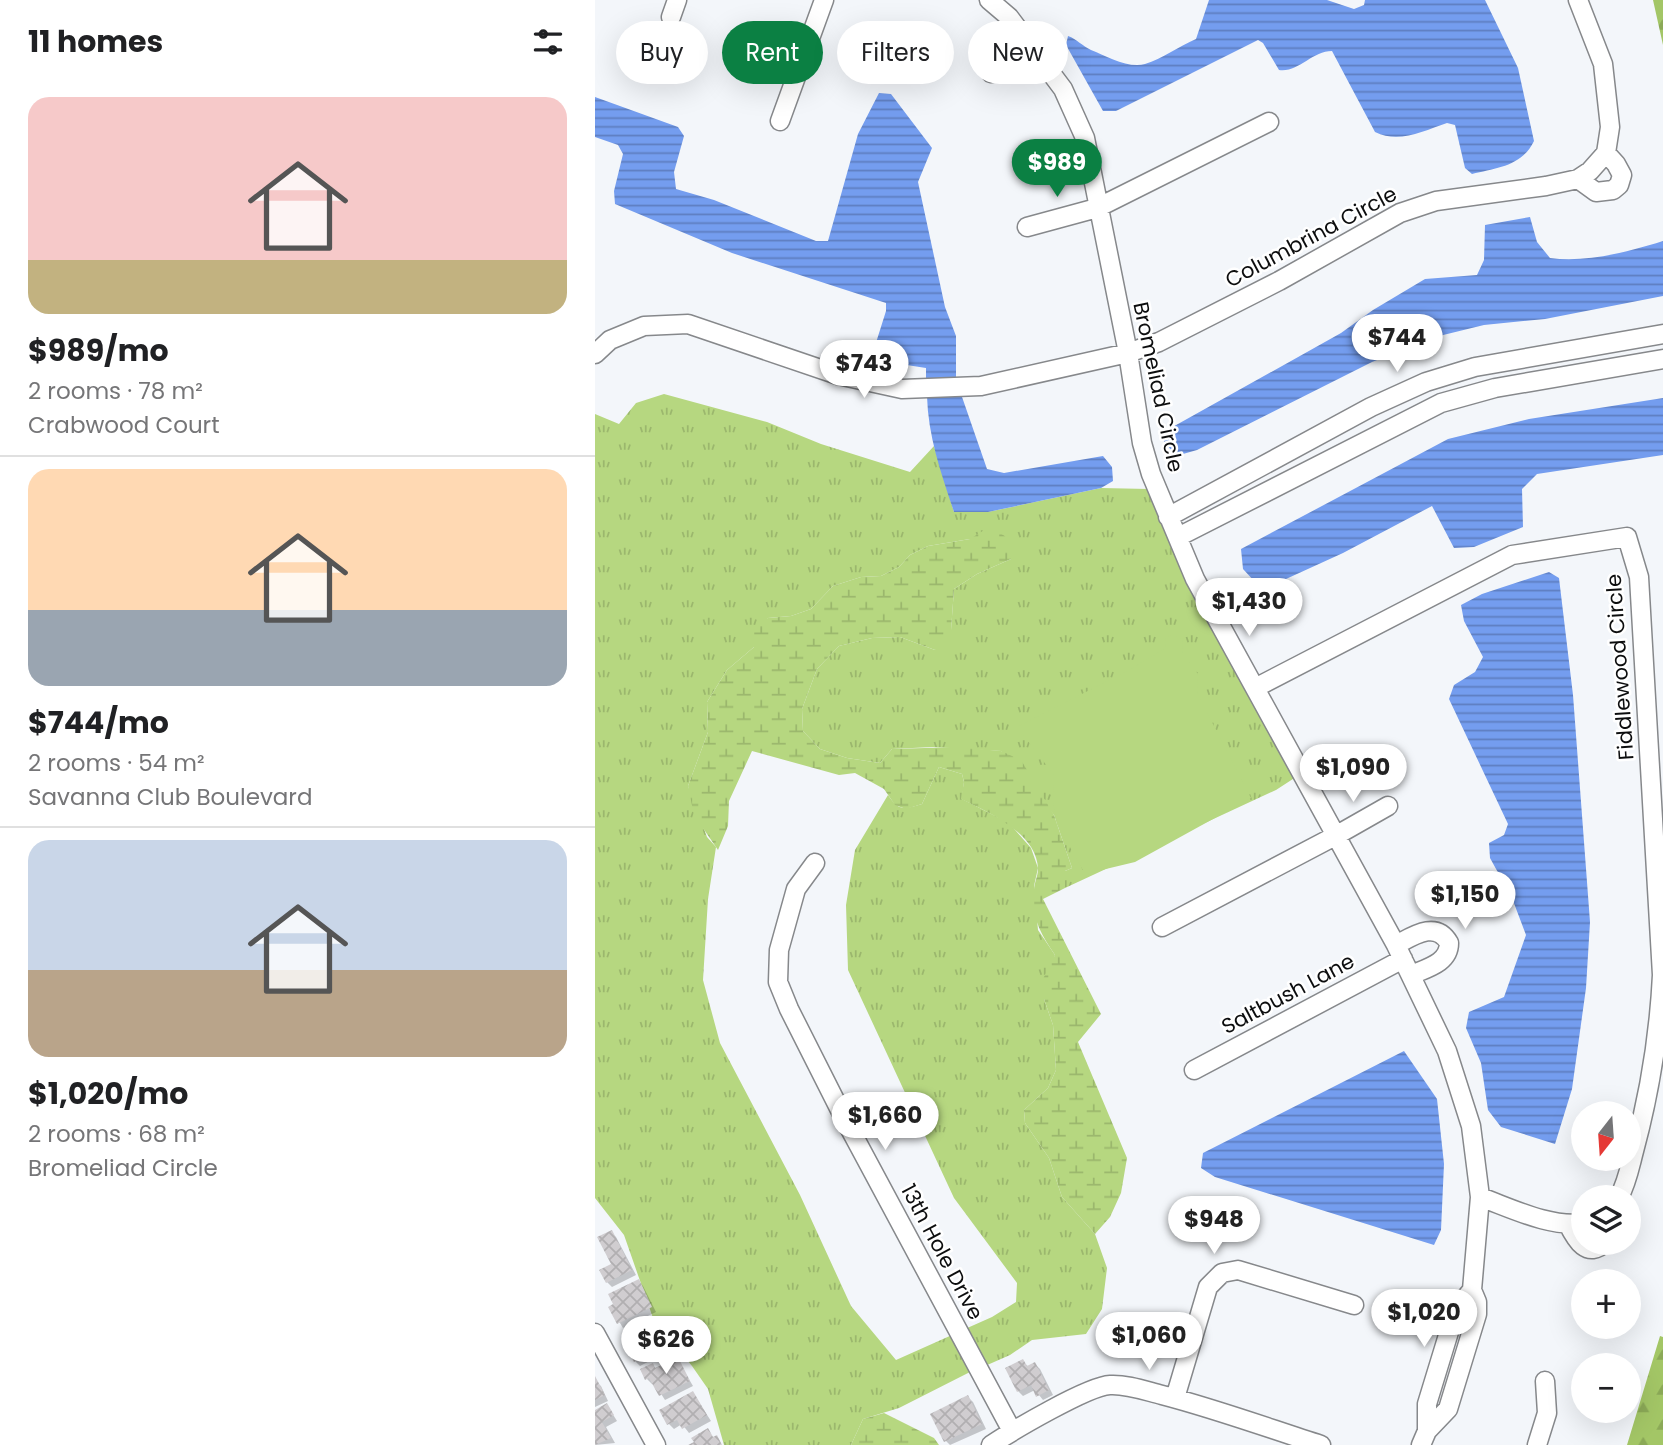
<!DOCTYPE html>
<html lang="en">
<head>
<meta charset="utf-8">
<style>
	:root { --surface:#fff; --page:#f2f2f2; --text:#202124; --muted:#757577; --line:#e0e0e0; --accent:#0b8043 }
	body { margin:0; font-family:Poppins,sans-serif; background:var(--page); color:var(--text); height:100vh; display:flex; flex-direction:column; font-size:26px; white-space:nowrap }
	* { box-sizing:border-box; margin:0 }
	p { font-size:23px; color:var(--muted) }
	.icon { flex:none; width:38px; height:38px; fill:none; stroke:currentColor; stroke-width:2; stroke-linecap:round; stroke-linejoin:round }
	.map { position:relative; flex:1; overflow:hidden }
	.drawer { display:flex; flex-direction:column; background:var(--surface); width:595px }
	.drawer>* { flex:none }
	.hud { position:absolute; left:21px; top:21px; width:665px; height:63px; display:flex; gap:14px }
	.needle { width:46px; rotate:197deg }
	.fabs { position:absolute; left:976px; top:1101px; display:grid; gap:14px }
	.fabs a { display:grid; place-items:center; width:70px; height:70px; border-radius:50%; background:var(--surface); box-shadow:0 7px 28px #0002; font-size:35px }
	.price { position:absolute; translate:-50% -60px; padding:0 16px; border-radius:24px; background:#fff; color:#222; font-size:23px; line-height:46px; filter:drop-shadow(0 2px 4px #0008) }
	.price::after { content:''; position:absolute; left:50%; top:42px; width:21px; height:16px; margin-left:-10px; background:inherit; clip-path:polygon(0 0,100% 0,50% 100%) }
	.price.active { background:var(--accent); color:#fff }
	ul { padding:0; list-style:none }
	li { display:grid; align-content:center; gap:14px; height:371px; padding:0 28px }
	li+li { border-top:2px solid var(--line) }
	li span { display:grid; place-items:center; height:217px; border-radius:21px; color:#555 }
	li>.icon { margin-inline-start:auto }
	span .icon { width:126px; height:126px; fill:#fffc; stroke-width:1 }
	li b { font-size:30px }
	h2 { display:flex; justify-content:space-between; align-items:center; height:84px; padding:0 28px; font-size:30px }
	.tag { padding:0 24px; border-radius:32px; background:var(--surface); box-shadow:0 7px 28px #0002; font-size:24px; line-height:63px }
	.tag.active { background:var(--accent); color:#fff }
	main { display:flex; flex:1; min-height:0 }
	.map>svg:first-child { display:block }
	.grass { fill:url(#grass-tufts) }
	.forest { fill:url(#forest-firs) }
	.wetland { fill:url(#wetland-marsh) }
	.pitch { fill:#b6d780 }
	.water { fill:url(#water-rules) }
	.shadow { fill:#0003 }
	.building { fill:url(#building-cross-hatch) }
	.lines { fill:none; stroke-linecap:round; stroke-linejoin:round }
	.minor-casing { stroke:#86888b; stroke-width:21 }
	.minor { stroke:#fff; stroke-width:18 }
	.labels { text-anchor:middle; stroke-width:5; stroke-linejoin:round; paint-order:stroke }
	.street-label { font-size:21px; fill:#0c0d0e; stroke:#fff }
</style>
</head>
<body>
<main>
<section class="drawer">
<h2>11 homes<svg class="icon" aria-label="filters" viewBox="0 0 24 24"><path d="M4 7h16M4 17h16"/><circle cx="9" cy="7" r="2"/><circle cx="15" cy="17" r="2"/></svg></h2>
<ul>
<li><span style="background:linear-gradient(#f6c9c9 75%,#c2b280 0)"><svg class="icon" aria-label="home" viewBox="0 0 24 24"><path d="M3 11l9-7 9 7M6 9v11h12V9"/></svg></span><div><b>$989/mo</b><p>2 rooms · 78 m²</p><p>Crabwood Court</p></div></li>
<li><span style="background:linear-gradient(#ffd9b3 65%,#9aa5b1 0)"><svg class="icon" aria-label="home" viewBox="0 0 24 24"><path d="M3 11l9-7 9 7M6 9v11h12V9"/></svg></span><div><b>$744/mo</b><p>2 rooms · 54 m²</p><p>Savanna Club Boulevard</p></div></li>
<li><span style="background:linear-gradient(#c9d6e8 60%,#b9a48a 0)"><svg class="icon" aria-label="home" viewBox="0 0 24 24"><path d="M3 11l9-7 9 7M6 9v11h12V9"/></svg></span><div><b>$1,020/mo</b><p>2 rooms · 68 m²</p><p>Bromeliad Circle</p></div></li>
</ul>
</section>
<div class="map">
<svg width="1068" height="1445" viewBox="0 0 1068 1445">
	<defs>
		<pattern id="grass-tufts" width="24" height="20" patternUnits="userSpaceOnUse" patternTransform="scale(1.75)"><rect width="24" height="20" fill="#b6d780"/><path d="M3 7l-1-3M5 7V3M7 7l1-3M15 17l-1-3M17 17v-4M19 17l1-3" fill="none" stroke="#9bb76d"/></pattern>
		<pattern id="forest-firs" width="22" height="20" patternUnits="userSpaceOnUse" patternTransform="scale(1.75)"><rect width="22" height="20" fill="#a3c666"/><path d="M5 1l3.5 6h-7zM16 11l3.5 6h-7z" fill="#8ba957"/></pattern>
		<pattern id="wetland-marsh" width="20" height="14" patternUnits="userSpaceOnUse" patternTransform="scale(1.75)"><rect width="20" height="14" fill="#b6d780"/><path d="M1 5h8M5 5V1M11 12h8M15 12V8" fill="none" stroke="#9bb76d"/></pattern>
		<pattern id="water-rules" width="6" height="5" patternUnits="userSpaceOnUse" patternTransform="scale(1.75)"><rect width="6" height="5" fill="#749def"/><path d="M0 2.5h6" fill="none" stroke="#5e7ec0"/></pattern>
		<pattern id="building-cross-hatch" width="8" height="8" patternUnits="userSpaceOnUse" patternTransform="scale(1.75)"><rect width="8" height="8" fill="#d0cdd0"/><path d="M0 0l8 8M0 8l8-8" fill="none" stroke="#b1afb1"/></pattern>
	</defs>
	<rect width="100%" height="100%" fill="#f3f6fa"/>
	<!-- grass -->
	<path class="grass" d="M69 394 172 422 226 444 315 472 339 446 359 512H393L506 488 554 489 701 777 681 790 470 888V871L477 868 459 815 406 751 338 747 297 749 285 763 252 758 225 749 208 731 207 709 222 669 244 646 277 638 305 637 340 650 356 630 359 589 382 574 416 559 375 539 333 546 315 555 304 567 286 576 266 577 238 586 216 609 196 616 173 618 159 647 132 670 112 702 113 732 93 786 112 837 121 847 113 899 108 980 125 1043 205 1195 256 1306 301 1360 357 1335 377 1371 304 1408 268 1419 256 1445H129L113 1389 97 1366 58 1318 29 1235 0 1198V414L24 424 41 403Z
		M344 767 367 774 369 782 367 799 414 823 436 848 443 868 439 886 443 930 460 955 449 999 458 1025 461 1070 453 1088 429 1110 430 1123 454 1158 467 1197 500 1234 512 1268 507 1309 491 1334 437 1340 415 1355 390 1366 370 1329 397 1317 421 1302 422 1283 359 1198 253 970 251 905 260 850 293 795C304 812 310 809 327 804Z"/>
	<!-- forest -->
	<path class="forest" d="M1058 0H1068V45Z
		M1065 1336 1068 1337V1445H1032Z"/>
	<!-- wetland -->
	<path class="wetland" d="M394 527C411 536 418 538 416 559L382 574 359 589 356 631 348 648 340 650 305 637 277 638 244 646 222 669 207 709 208 731 225 749 252 758 285 763 297 749 362 747 406 751 426 760 459 815 477 868 470 871V888L448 899 506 1014 483 1042 532 1158 526 1193 515 1217 500 1234 467 1197 454 1158 430 1123 429 1110 453 1088 461 1070 458 1025 449 999 448 979 460 955C445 933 436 917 439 890 439 883 443 876 443 869 442 833 393 812 366 799L369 782 367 774 344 767 327 804 311 809 300 805 289 789 260 773 244 775 157 751 134 801 133 826 123 850 99 815 93 786 113 732 112 702 132 670 159 647V631L173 618 196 616 216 609 238 586 266 577 286 576 304 567 315 555 333 546 375 539Z
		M289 1413 339 1438 344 1445H256L268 1419Z"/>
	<!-- pitch -->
	<path class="pitch" d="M579 635 588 640 587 652 603 674 602 693 656 798 540 862 490 874 462 824 458 802 459 775 422 727 534 670 571 648 570 637Z"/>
	<!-- water -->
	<path class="water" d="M614 0H732L759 9 769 5 770 0H890L923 68 939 141C927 166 902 168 877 174L870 168 860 125 852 123C828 131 804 144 780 132L737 51C717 51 703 73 684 70L668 43 663 40 521 111H508L471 45 473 36C482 39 487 46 496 50 511 56 534 69 550 64 567 59 584 46 601 39Z
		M284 93 296 94 337 148 323 182 350 307 361 336V380L331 381V368L286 361 279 349 291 311V303L137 253 20 204 19 191 28 154 23 145 0 137V97L83 127 89 136 79 172 81 189 119 200 221 241H233L263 134Z
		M935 217 942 242 955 258C991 263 1033 252 1068 241V296L950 319 889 325 840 337 777 362 602 450 581 456 568 440 574 429 746 333 778 310 830 279 882 275 889 260 890 225Z
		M366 394 392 469 409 473 508 456 517 467 518 481 506 488 393 512H359C346 473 333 436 332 396Z
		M1068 398V455L942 474 927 489 928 527 879 547 859 548 837 506 748 553 680 584 661 583 648 569 646 549 853 439 934 419Z
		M954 572 964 578 978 695 995 922 991 988 977 1089 960 1144 906 1127 893 1110 886 1063 871 1028 874 1012 909 997 931 935 917 898 895 858 894 843 909 835 913 824 854 699 859 685 880 672 888 657 869 621 866 605 887 594Z
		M809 1051 842 1099 849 1164 846 1230 839 1245 620 1177 606 1168 608 1153Z"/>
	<!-- shadow -->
	<path class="shadow" d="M16 1232 21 1237 41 1275 17 1287 12 1282 18 1264Z
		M43 1281 48 1286 61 1312 28 1328 16 1308Z
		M64 1322 80 1348 45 1366 40 1361Z
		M82 1359 98 1386 70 1400 59 1383 57 1384 52 1379 57 1365 62 1369Z
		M428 1362 434 1367 440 1364 445 1369 458 1395 448 1400 440 1390 428 1396 423 1391Z
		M0 1381 6 1386 13 1401 0 1407Z
		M98 1393 116 1421 94 1433 87 1424 79 1429 74 1424Z
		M373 1397 378 1402 391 1429 355 1445 351 1441Z
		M12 1405 22 1421 11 1427 20 1443 0 1445V1412Z"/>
	<!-- building -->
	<path class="building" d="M17 1230 37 1270 11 1283 4 1270 16 1264 2 1237Z
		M44 1279 57 1307 22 1324 13 1307 18 1304 13 1294Z
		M65 1319 77 1342 39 1362 27 1339Z
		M83 1357 95 1381 64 1396 54 1378 50 1380 45 1369 58 1363 60 1368Z
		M428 1359 432 1366 440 1362 454 1390 441 1397 436 1385 422 1392 410 1368Z
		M0 1376 10 1395 0 1400Z
		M98 1391 112 1415 87 1429 82 1420 72 1425 64 1410Z
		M373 1395 387 1424 349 1442 335 1414Z
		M12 1403 19 1415 7 1422 16 1438 0 1445V1410Z
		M113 1428 118 1437 122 1435 127 1445H93L99 1442 96 1438Z"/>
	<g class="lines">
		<defs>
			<path id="minor" d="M394 0 414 17 468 89 490 138 533 353 547 443 556 474 600 579 801 945 852 1051 876 1126 885 1197 877 1290 882 1302V1314L853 1409 832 1431
				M76 17 82 0
				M396 73 437 45
				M185 121 229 0
				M983 179 1001 192 1018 190 1024 185 1027 175 1021 164 1011 153
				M432 227 502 208 674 122
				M0 354 15 340 49 326 93 324 243 375 307 389 386 386 533 353 564 342 684 281 805 213 841 201 951 186 983 179 995 171 1011 153 1015 127 1008 64 983 0
				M573 517 776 407 831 382 880 367 1068 334
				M583 537 846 403 900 388 1068 359
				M660 688 917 555 1032 537 1044 577 1067 975C1064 1035 1055 1092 1039 1151 1035 1166 1032 1183 1024 1197
				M220 863 201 889 184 950 183 982 194 1009 248 1116 417 1431
				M567 927 742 835 793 806
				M801 945C818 936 841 920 854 943 854 963 832 968 816 975
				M599 1070 808 959
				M885 1197C916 1208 955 1228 989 1223
				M973 1224C981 1240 992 1260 1011 1242
				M0 1333 61 1445
				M580 1398 613 1287 627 1273 643 1270 759 1305
				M396 1445C417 1431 493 1386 515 1385 532 1384 551 1391 567 1395 621 1409 673 1428 726 1445
				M826 1445 832 1431V1404L861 1309 877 1290
				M942 1445 952 1413 950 1381"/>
		</defs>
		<!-- minor casing -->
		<use href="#minor" class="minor-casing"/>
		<!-- minor -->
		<use href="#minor" class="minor"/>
	</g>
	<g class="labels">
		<!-- street labels -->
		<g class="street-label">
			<text transform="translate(716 237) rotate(-28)" y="7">Columbrina Circle</text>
			<text transform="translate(563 387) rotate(78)" y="7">Bromeliad Circle</text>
			<text transform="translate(1025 667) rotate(-94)" y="7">Fiddlewood Circle</text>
			<text transform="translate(693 994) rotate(-28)" y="7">Saltbush Lane</text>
			<text transform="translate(347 1252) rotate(62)" y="7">13th Hole Drive</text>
		</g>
	</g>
</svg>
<div class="fabs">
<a><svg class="needle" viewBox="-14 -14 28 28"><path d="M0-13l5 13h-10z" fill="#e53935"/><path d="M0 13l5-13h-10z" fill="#757577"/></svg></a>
<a><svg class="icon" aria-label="layers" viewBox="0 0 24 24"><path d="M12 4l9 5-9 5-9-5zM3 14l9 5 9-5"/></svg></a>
<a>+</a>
<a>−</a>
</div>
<b class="price active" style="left:462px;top:199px">$989</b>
<b class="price" style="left:802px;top:374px">$744</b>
<b class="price" style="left:269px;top:400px">$743</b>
<b class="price" style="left:654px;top:638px">$1,430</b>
<b class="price" style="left:758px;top:804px">$1,090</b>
<b class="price" style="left:870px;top:931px">$1,150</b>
<b class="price" style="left:290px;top:1152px">$1,660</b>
<b class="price" style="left:619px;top:1256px">$948</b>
<b class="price" style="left:829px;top:1349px">$1,020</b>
<b class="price" style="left:554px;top:1372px">$1,060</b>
<b class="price" style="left:71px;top:1376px">$626</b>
<div class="hud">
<a class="tag">Buy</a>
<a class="tag active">Rent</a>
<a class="tag">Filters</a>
<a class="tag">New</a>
</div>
</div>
</main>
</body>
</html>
